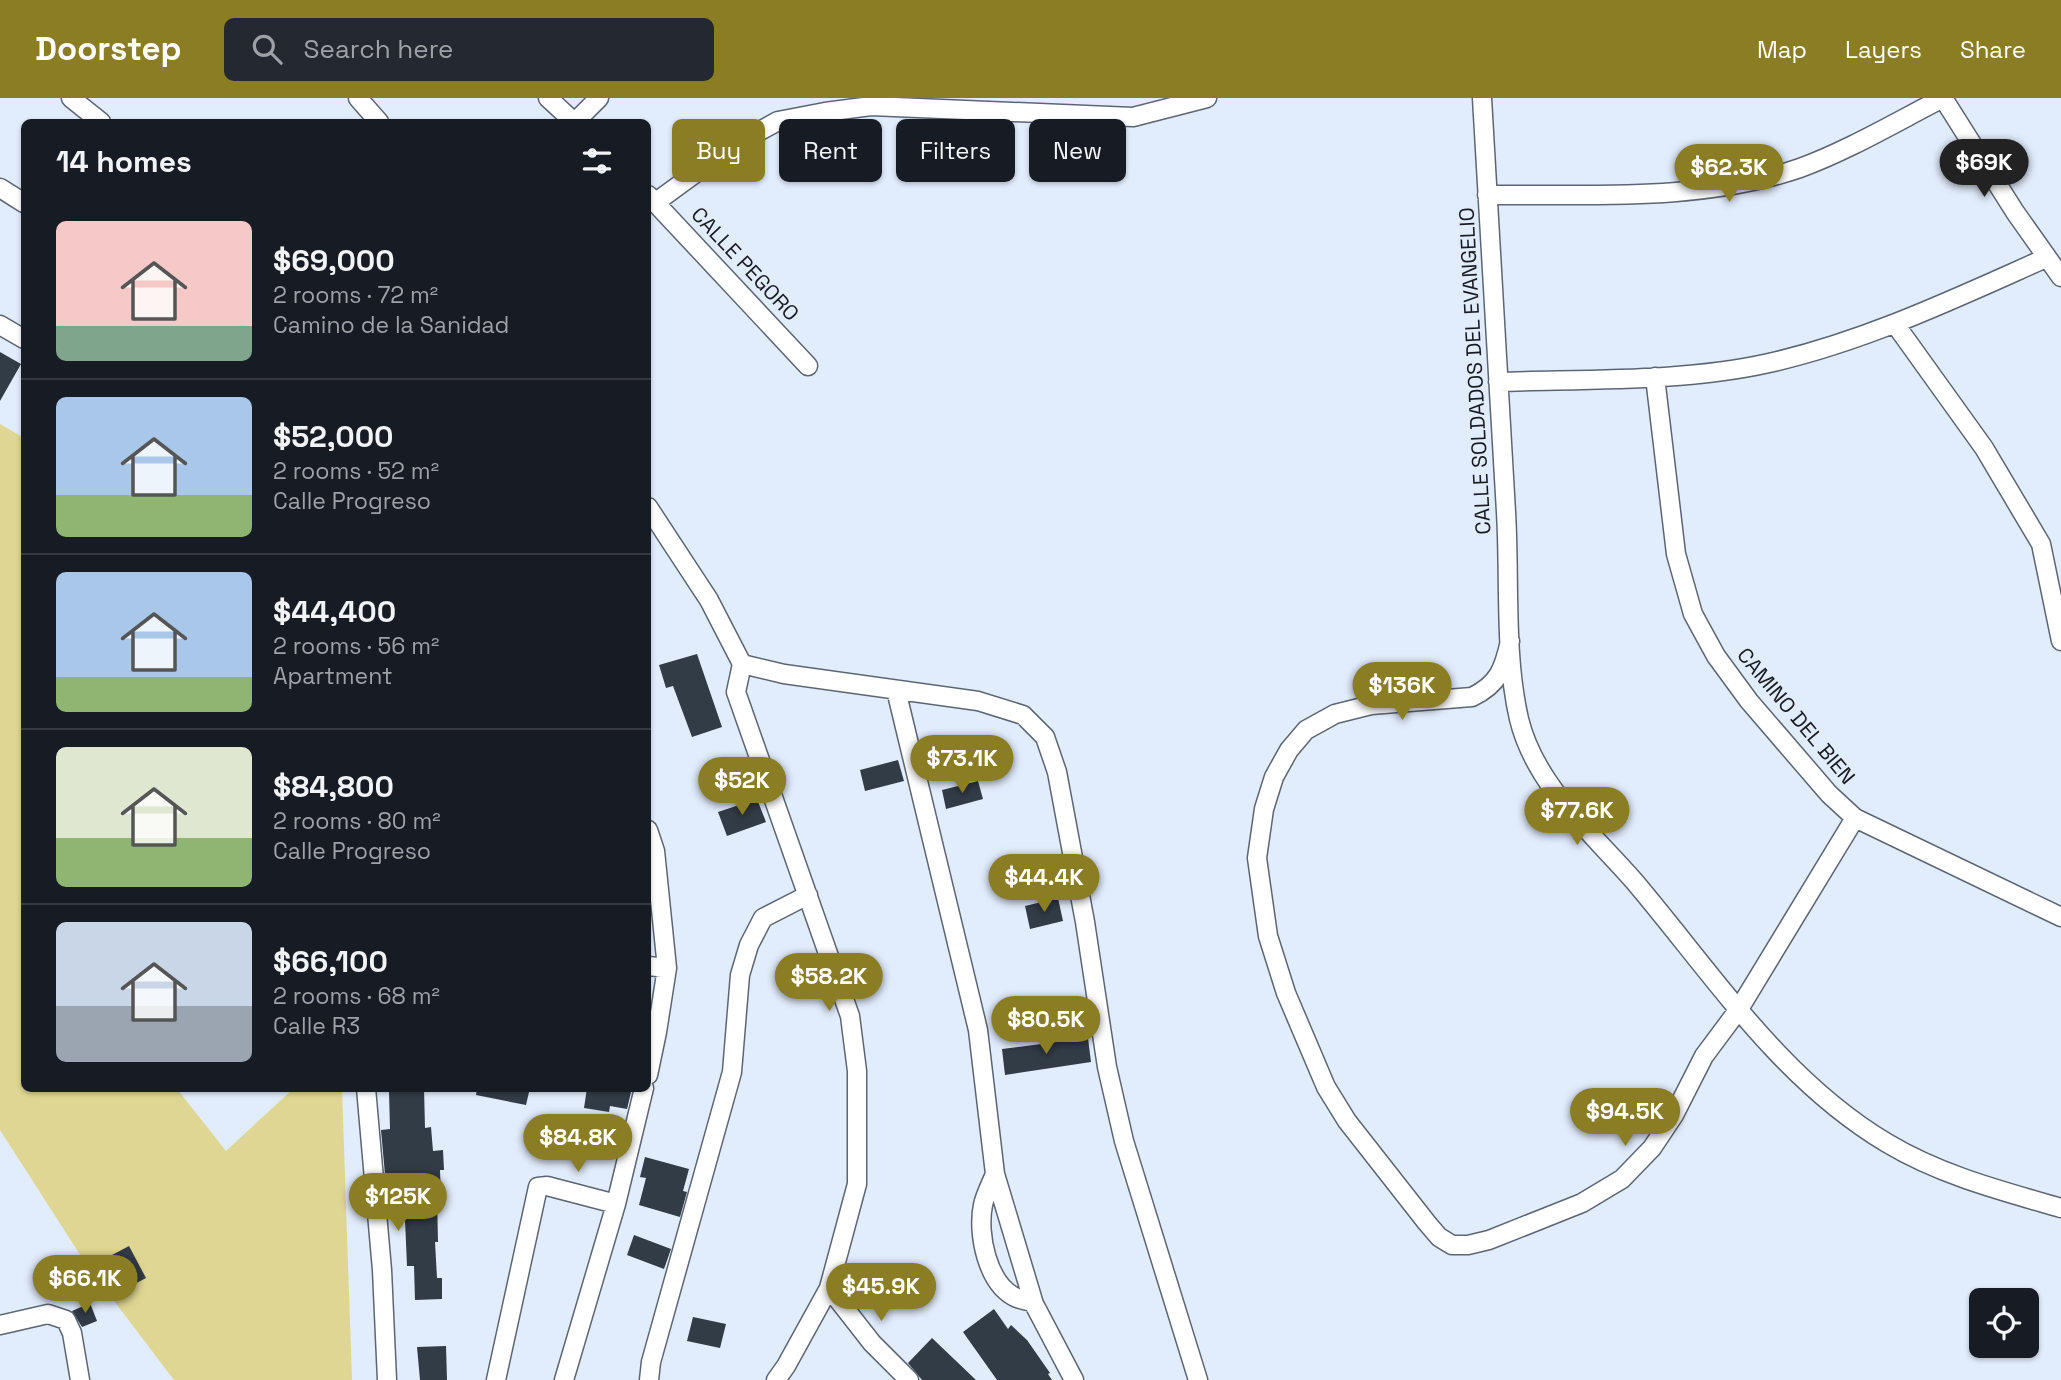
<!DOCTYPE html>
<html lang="en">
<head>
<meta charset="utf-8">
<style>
	:root { --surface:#171b24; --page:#242831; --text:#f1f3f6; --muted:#9ea1a6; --line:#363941; --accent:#8b7d23 }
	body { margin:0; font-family:"Space Grotesk",sans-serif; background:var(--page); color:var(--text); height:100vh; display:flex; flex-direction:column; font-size:26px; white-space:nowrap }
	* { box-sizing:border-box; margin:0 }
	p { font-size:23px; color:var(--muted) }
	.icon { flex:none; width:38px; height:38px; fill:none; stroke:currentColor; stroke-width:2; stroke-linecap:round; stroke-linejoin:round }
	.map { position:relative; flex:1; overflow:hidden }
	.sheet { position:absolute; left:21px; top:21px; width:630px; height:973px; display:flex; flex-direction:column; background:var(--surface); border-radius:10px; box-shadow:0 2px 5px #0004 }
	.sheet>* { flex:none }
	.guide { position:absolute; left:672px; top:21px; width:665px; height:63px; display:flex; gap:14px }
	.tools { position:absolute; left:1969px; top:1190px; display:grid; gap:14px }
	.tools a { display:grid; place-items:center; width:70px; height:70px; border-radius:10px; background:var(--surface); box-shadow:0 2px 5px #0004; font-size:35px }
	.price { position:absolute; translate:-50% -60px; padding:0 16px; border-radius:24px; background:var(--accent); color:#fff; font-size:23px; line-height:46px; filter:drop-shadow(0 2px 4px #0008) }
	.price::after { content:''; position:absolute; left:50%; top:42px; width:21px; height:16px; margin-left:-10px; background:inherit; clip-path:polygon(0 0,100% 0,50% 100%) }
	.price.on { background:#222; color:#fff }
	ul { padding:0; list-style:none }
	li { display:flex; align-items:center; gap:21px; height:175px; padding:0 35px }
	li+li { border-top:2px solid var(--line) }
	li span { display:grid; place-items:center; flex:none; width:196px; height:140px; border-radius:10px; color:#555 }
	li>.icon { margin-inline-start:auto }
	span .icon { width:84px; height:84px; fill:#fffc; stroke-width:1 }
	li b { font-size:30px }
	h2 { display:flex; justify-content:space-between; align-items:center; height:84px; padding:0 35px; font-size:30px }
	.pill { padding:0 24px; border-radius:10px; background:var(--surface); box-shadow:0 2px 5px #0004; font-size:24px; line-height:63px }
	.pill.on { background:var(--accent); color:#fff }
	header { display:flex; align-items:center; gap:42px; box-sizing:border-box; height:98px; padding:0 35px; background:var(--accent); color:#fff }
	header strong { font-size:33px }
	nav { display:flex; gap:38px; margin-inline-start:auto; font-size:24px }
	.search { width:490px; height:63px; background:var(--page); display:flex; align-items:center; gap:18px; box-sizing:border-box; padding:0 24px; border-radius:10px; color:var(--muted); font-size:26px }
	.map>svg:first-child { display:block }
	.green { fill:#e0d693 }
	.building { fill:#323c47 }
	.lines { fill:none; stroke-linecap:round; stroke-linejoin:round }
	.street-casing { stroke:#5c6673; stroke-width:21 }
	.street { stroke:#fff; stroke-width:18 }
	.labels { text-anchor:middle; stroke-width:7; stroke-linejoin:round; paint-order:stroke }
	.street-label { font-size:21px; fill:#181c21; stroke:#e1ecfc }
</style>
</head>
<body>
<header>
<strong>Doorstep</strong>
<div class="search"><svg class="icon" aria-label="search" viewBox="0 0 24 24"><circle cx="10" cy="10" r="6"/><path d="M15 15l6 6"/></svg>Search here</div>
<nav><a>Map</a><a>Layers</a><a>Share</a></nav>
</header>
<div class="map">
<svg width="2061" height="1282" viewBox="0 0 2061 1282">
	<rect width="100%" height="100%" fill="#e1ecfc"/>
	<!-- green -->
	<path class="green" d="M0 326 24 340V990L177 991 226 1053 293 991H342L352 1282H174L86 1166 0 1032Z"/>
	<!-- building -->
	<path class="building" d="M0 254 21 266 0 303Z
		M697 556 722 629 692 639 673 588 666 590 659 567Z
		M898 662 904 683 865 693 860 672Z
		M978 683 983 701 946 711 942 692Z
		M757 701 766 724 727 738 718 714Z
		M1058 800 1063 823 1030 831 1025 808Z
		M1088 940 1091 964 1005 977 1002 951Z
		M391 990H424L425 1030 431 1029 433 1053 443 1052 444 1072H440L441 1097 437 1098 438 1144H435L437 1180H442V1201L415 1202 414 1168H407L404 1099H387L381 1032 390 1031 389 993H391Z
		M477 990H530L526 1007 476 997Z
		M587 990H632L627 1011 610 1008 609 1014 584 1010Z
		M645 1059 689 1071 683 1093 687 1094 680 1119 639 1107 646 1080 640 1079Z
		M634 1137 671 1151 664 1171 627 1157Z
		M129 1148 146 1180 129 1189 112 1157Z
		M90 1205 97 1223 82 1229 72 1213Z
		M994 1211 1008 1231 1011 1227 1027 1242 1050 1275 1048 1276 1052 1282H997L963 1234Z
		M693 1219 726 1226 720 1250 687 1243Z
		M932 1240 976 1282H922L908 1265Z
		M446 1248 447 1282H420L417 1249Z"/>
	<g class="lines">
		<defs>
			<path id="street" d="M71 0 101 24
				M358 0 379 24
				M548 0 574 24
				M1482 0C1490 138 1498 276 1506 414 1510 481 1504 556 1519 621 1535 687 1591 734 1634 783 1712 875 1781 982 1887 1045 1940 1077 2002 1093 2061 1110
				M1943 0 2015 114 2061 179
				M575 24 599 0
				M0 90 24 105
				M648 97 808 268
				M1487 97C1591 96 1701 104 1800 70 1847 53 1898 23 1943 0
				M656 104 734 47 778 23 825 14 871 8 1133 19 1207 0
				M1895 226 1984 350 2041 446 2061 543
				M0 227 24 241
				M1655 279 1676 456 1693 516 1716 558 1749 603 1829 696 1855 720 2061 819
				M1498 284C1585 281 1685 284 1769 265 1866 243 1956 200 2046 160
				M648 409 709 502 742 566 736 594 850 918 857 973V1086L829 1190 786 1268 776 1282
				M1510 543C1504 570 1499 586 1472 599L1371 607 1335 616 1306 632 1289 652 1274 679 1264 711 1257 760 1268 838 1286 895 1326 989 1347 1023 1427 1125 1439 1139 1452 1147H1468L1489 1142 1582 1105 1622 1081 1652 1050 1674 1017 1704 958 1739 911 1855 720
				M742 566 784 576 978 603 1023 617 1045 639 1057 674 1085 824 1107 969 1124 1043 1198 1282
				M896 592 978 932 995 1076 1034 1206 1074 1282
				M648 732 655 753 667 870 657 934 648 977
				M648 868 667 870
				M366 990 382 1172 387 1282
				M995 1076C991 1086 985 1097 983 1107 977 1135 987 1187 1017 1200 1022 1202 1028 1203 1033 1204
				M829 1190 872 1245 909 1282
				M0 1227 48 1216 66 1222 72 1235 80 1282
				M496 1282 538 1089 547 1088 616 1106
				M564 1282 616 1106 644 990
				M649 1282 651 1264 732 974 740 877 749 847 763 820 808 797"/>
		</defs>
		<!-- street casing -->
		<use href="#street" class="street-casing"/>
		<!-- street -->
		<use href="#street" class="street"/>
	</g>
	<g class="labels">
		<!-- street labels -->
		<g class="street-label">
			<text transform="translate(745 166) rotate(47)" y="7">CALLE PEGORO</text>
			<text transform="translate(1475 273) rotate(-93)" y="7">CALLE SOLDADOS DEL EVANGELIO</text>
			<text transform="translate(1796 618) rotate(50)" y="7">CAMINO DEL BIEN</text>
		</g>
	</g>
</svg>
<div class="tools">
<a><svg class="icon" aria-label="locate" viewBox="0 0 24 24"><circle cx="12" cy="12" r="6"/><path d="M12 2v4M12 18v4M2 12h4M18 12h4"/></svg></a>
</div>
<b class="price on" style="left:1984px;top:101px">$69K</b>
<b class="price" style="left:1729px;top:106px">$62.3K</b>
<b class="price" style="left:1402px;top:624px">$136K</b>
<b class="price" style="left:962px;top:697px">$73.1K</b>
<b class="price" style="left:742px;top:719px">$52K</b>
<b class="price" style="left:1577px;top:749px">$77.6K</b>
<b class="price" style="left:1044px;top:816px">$44.4K</b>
<b class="price" style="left:829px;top:915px">$58.2K</b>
<b class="price" style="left:1046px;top:958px">$80.5K</b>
<b class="price" style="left:1625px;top:1050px">$94.5K</b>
<b class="price" style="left:578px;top:1076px">$84.8K</b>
<b class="price" style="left:398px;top:1135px">$125K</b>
<b class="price" style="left:85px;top:1217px">$66.1K</b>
<b class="price" style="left:881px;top:1225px">$45.9K</b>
<div class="guide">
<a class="pill on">Buy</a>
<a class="pill">Rent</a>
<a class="pill">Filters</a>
<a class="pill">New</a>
</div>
<section class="sheet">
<h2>14 homes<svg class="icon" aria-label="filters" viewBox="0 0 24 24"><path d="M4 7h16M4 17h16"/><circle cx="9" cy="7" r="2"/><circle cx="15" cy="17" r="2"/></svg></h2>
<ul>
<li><span style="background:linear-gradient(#f6c9c9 75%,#7fa58c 0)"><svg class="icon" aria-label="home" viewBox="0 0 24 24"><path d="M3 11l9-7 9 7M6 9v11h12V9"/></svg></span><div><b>$69,000</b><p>2 rooms · 72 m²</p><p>Camino de la Sanidad</p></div></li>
<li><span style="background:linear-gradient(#a9c7e8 70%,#8fb573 0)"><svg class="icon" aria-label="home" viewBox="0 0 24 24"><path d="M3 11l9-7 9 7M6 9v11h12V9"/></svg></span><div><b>$52,000</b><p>2 rooms · 52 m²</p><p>Calle Progreso</p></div></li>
<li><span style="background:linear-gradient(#a9c7e8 75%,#8fb573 0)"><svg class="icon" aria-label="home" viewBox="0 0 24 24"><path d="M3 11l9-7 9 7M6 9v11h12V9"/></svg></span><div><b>$44,400</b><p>2 rooms · 56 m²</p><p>Apartment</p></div></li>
<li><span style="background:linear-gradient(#dfe7d0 65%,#8fb573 0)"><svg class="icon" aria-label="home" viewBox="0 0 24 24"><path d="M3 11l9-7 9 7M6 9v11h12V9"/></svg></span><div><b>$84,800</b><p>2 rooms · 80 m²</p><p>Calle Progreso</p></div></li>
<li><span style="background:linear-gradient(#c9d6e8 60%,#9aa5b1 0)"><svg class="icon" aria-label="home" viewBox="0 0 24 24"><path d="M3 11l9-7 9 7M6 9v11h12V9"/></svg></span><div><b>$66,100</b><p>2 rooms · 68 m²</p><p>Calle R3</p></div></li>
</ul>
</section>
</div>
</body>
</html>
